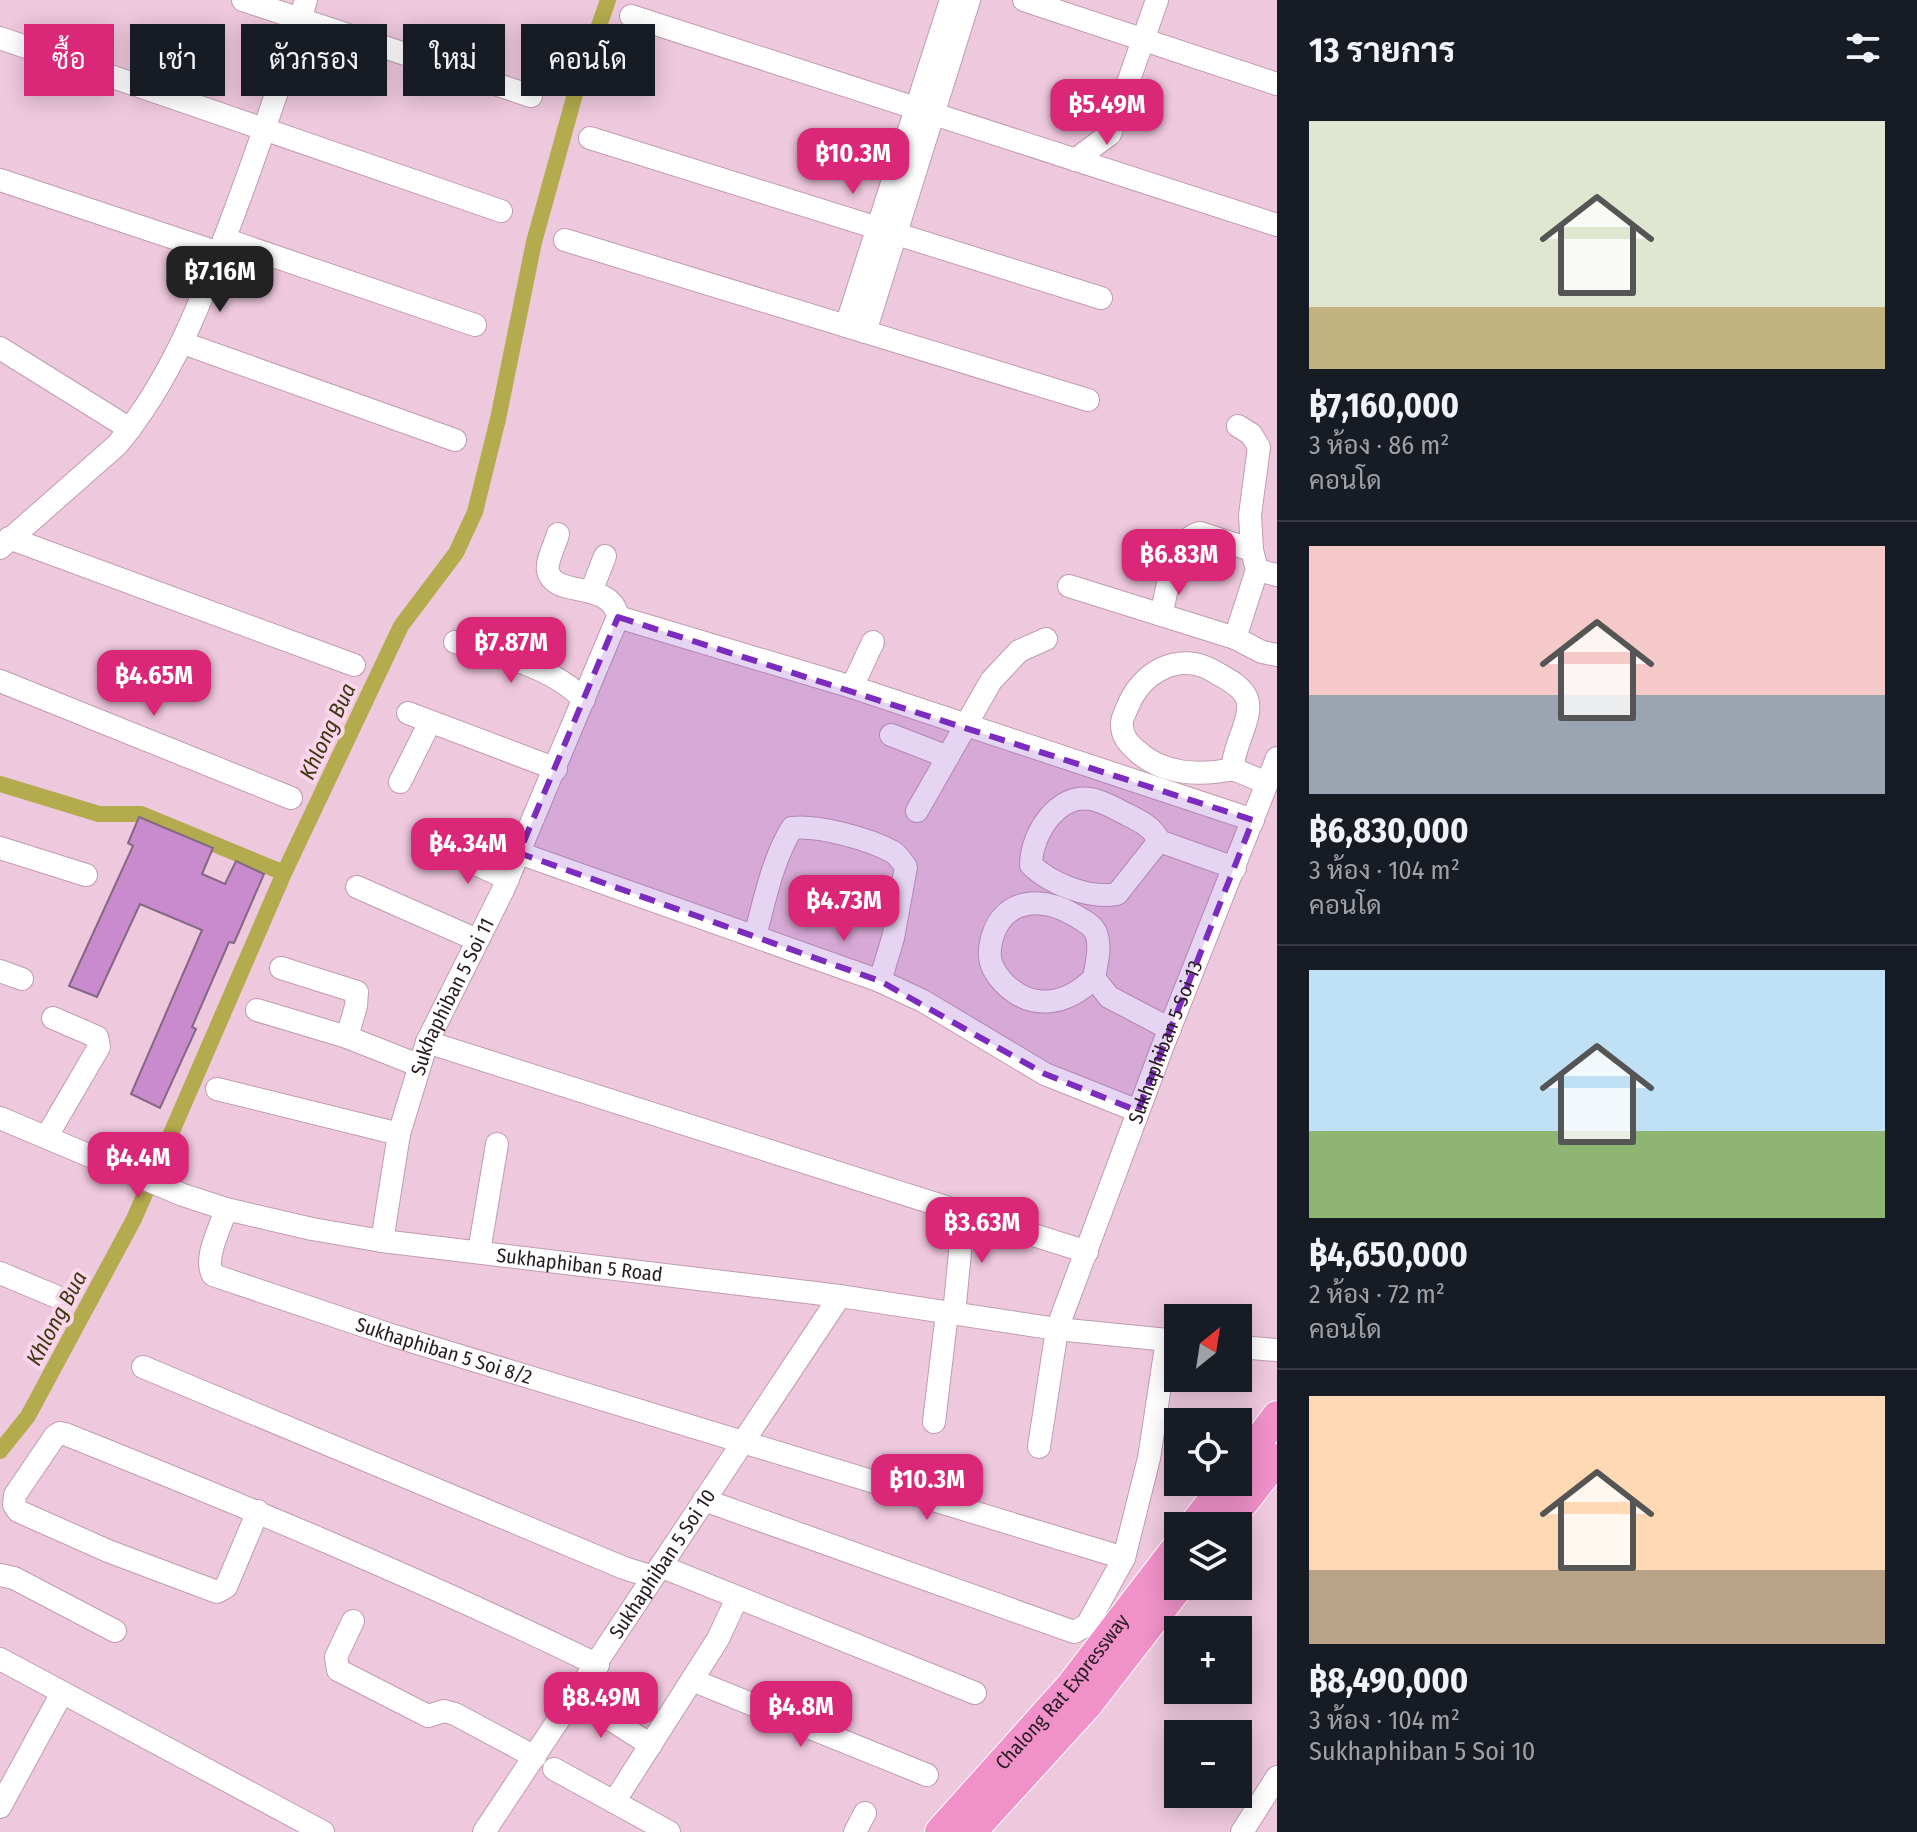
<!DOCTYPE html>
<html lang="th">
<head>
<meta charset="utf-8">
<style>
	:root { --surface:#171b24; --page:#20242c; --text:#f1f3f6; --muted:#9ea1a6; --line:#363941; --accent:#db2777 }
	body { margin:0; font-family:"Fira Sans Condensed",Sarabun,sans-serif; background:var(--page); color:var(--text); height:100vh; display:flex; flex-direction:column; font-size:30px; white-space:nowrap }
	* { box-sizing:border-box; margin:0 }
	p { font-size:26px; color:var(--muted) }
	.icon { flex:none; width:44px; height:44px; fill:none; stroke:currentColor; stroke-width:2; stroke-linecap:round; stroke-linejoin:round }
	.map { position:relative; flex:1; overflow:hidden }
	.drawer { display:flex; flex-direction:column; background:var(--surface); width:640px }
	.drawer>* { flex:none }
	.guide { position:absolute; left:24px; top:24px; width:760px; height:72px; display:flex; gap:16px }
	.needle { width:52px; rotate:30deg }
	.buttons { position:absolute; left:1164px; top:1304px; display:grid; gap:16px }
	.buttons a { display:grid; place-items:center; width:88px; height:88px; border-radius:0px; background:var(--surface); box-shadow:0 4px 20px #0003; font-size:40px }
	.price { position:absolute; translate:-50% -68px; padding:0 18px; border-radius:16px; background:var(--accent); color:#fff; font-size:26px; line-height:52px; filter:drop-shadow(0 2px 4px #0008) }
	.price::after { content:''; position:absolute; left:50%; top:48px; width:24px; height:18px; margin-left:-12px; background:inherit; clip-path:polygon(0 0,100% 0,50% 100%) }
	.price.current { background:#222; color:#fff }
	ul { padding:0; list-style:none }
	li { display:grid; align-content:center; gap:16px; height:424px; padding:0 32px }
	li+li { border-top:2px solid var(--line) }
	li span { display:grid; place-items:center; height:248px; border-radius:0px; color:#555 }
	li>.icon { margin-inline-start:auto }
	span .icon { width:144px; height:144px; fill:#fffc; stroke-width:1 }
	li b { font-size:34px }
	h2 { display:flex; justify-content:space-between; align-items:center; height:96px; padding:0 32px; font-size:34px }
	.tag { padding:0 28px; border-radius:0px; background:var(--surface); box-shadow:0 4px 20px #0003; font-size:28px; line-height:72px }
	.tag.current { background:var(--accent); color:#fff }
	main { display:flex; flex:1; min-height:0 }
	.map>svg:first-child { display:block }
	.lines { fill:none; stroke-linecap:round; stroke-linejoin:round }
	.canal { stroke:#b3ab4d; stroke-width:16 }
	.building { fill:#c98bcd; stroke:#826983; stroke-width:2 }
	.minor-casing { stroke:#c09cb0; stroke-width:24 }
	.highway-casing { stroke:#fff; stroke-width:32 }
	.minor { stroke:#fff; stroke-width:22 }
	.highway { stroke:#f091c9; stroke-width:30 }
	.marked { fill:#7b2cbf; fill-opacity:0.2; stroke:#7b2cbf; stroke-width:6; stroke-dasharray:16 10; stroke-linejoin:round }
	.labels { text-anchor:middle; stroke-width:8; stroke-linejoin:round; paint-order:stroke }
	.street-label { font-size:20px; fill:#281a22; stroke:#fbd5ea }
	.water-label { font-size:22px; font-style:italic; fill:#3b370f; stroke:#fbd5ea }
</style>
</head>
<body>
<main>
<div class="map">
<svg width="1277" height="1832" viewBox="0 0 1277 1832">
	<rect width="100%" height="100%" fill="#eec8dd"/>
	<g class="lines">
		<!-- canal -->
		<path class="canal" d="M0 784 99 814H141L284 873
			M0 1451 28 1416 134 1219 284 873 401 626 456 553 475 512 498 419 534 242 575 94 608 0"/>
	</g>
	<!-- building -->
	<path class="building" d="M139 817 213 848 202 874 225 884 236 861 264 874 234 943 229 942 192 1027 196 1029 160 1108 131 1094 202 930 140 904 97 997 69 986 133 846 128 843Z"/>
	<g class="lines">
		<defs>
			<g id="minor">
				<path d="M243 0 531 96"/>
				<path d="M1024 0 1277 84"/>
				<path d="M631 16 1277 225"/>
				<path d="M0 38 501 211"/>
				<path d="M590 138 1101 298"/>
				<path d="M1075 160 1110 134 1157 0"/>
				<path d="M0 180 219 253"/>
				<path d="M224 239 475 325"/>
				<path d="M565 240 1088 400"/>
				<path d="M846 326 951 0"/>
				<path d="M865 332 969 0"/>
				<path d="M183 343 455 440"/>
				<path d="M0 348 130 429"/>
				<path d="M9 538 354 665"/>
				<path d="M0 548 117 445C171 380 201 303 230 224 258 150 283 76 306 0"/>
				<path d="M1257 570 1277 575"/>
				<path d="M1069 586 1235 638 1262 652 1277 655"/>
				<path d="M591 592 605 556"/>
				<path d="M1161 615C1168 590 1171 540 1200 533L1252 550"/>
				<path d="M618 617 852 687 1253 820"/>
				<path d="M1235 638 1257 570 1252 550 1250 515 1259 447 1251 434 1238 426"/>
				<path d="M455 642C499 655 552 666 584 700"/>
				<path d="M0 681 291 798"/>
				<path d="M852 687 873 642"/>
				<path d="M408 713 556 769"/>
				<path d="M891 735 948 757"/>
				<path d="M1233 769C1200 776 1162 775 1136 750 1128 743 1122 736 1122 725 1121 720 1125 713 1127 708 1141 672 1179 650 1215 672 1225 678 1243 686 1247 699 1254 717 1232 747 1233 769L1267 783"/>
				<path d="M400 782 430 722"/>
				<path d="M917 811 991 681 1019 651 1046 639"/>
				<path d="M1159 841C1153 827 1140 821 1126 814 1116 809 1103 801 1091 799 1057 793 1031 835 1031 865 1051 884 1089 899 1117 894L1159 841 1235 868"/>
				<path d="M0 848 86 875"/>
				<path d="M448 851 508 879"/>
				<path d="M519 853 880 981 923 1001 1045 1074 1138 1111"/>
				<path d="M357 887 477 940"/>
				<path d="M755 936C765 899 772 861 792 828 819 825 869 839 893 852 899 856 902 862 906 867L893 938 880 981"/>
				<path d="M281 968 357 992 356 1006 347 1037"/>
				<path d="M0 971 22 979"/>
				<path d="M1094 978C1067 1005 1031 1012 1003 982 990 968 987 956 992 938 1004 896 1044 897 1076 916 1084 921 1095 926 1097 936 1101 950 1096 965 1094 978L1109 997 1170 1029"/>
				<path d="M257 1010 347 1037 418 1065"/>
				<path d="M427 1042 1087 1252"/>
				<path d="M217 1089 399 1134"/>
				<path id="s1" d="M0 1118 183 1195 226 1209 312 1229 382 1241 840 1296 1057 1329 1178 1341"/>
				<path d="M47 1136 99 1047 97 1037 53 1018"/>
				<path id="s2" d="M226 1209C221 1227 203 1258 213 1275L388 1334 1124 1558"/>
				<path id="s3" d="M382 1241 399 1134 427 1042 503 890 618 617C611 579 554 599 548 571 546 561 555 545 558 534"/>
				<path d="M479 1252 497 1144"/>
				<path d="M0 1273 55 1296"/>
				<path d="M954 1314 964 1211"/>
				<path d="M1238 1347 1277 1350"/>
				<path d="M143 1367 624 1568 653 1577"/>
				<path d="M934 1422 947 1313"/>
				<path id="s4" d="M1039 1447 1057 1329 1162 1048 1277 758"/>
				<path d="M704 1500 1074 1632 1087 1625 1124 1558 1149 1458 1167 1340"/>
				<path d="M258 1511 226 1587 217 1592 108 1551 18 1511 14 1505 15 1495 55 1436 60 1433 65 1434C245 1506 423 1580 598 1665"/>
				<path d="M660 1566 975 1693"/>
				<path d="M0 1575 14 1578 115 1631"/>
				<path d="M353 1621 336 1657 338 1670 428 1716 444 1711 455 1714 535 1757"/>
				<path d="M0 1659 323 1832"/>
				<path d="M692 1680 927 1775"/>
				<path d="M575 1697 651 1745"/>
				<path d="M554 1769 669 1832"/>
				<path d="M614 1802 718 1639 737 1598"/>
				<path d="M0 1807 62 1693"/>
				<path id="s5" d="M484 1832 840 1296"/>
				<path d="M855 1832 865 1813"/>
				<path d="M1242 1832 1277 1777"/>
			</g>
			<g id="highway">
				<path d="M1238 1468 1277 1416"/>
				<path d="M1193 1526 1227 1482"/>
				<path d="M1225 1526 1277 1459"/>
				<path id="s6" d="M940 1832 1070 1687 1178 1546"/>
				<path d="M971 1832 1087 1705 1179 1586"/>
			</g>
		</defs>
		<!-- minor casing -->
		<use href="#minor" class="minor-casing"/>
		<!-- highway casing -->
		<use href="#highway" class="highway-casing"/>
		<!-- minor -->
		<use href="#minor" class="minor"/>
		<!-- highway -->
		<use href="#highway" class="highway"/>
	</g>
	<!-- marked area -->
	<path class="marked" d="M618 617 1253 820 1138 1111 1045 1074 880 981 519 853Z"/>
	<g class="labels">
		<!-- street labels -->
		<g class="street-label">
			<text dy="7" stroke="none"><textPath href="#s3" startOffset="256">Sukhaphiban 5 Soi 11</textPath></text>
			<text dy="7" stroke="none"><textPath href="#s4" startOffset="426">Sukhaphiban 5 Soi 13</textPath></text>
			<text dy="7" stroke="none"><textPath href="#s1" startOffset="602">Sukhaphiban 5 Road</textPath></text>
			<text dy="7" stroke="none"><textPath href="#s2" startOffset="312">Sukhaphiban 5 Soi 8/2</textPath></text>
			<text dy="7" stroke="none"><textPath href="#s5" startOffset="322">Sukhaphiban 5 Soi 10</textPath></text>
			<text dy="7" stroke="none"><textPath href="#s6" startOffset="186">Chalong Rat Expressway</textPath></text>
		</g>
		<!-- water labels -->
		<g class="water-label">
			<text transform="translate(327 731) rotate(-65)" y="8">Khlong Bua</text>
			<text transform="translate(56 1318) rotate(-62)" y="8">Khlong Bua</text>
		</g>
	</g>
</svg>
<div class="buttons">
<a><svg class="needle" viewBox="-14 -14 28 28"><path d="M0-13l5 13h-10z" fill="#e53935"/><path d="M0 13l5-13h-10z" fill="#9ea1a6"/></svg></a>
<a><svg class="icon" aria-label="locate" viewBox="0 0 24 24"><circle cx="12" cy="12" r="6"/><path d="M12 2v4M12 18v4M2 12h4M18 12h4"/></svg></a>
<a><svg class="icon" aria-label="layers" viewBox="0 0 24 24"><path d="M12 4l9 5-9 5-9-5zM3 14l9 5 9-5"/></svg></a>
<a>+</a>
<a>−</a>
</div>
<b class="price" style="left:1107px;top:147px">฿5.49M</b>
<b class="price" style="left:853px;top:196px">฿10.3M</b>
<b class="price current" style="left:220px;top:314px">฿7.16M</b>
<b class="price" style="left:1179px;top:597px">฿6.83M</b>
<b class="price" style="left:511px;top:685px">฿7.87M</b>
<b class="price" style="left:154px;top:718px">฿4.65M</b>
<b class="price" style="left:468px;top:886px">฿4.34M</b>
<b class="price" style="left:844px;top:943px">฿4.73M</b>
<b class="price" style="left:138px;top:1200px">฿4.4M</b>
<b class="price" style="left:982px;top:1265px">฿3.63M</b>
<b class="price" style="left:927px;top:1522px">฿10.3M</b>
<b class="price" style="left:601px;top:1740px">฿8.49M</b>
<b class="price" style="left:801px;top:1749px">฿4.8M</b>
<div class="guide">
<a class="tag current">ซื้อ</a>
<a class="tag">เช่า</a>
<a class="tag">ตัวกรอง</a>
<a class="tag">ใหม่</a>
<a class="tag">คอนโด</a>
</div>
</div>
<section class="drawer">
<h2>13 รายการ<svg class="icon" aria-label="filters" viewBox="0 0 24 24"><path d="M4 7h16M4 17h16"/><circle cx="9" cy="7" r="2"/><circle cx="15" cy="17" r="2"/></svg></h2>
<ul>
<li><span style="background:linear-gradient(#dfe7d0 75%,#c2b280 0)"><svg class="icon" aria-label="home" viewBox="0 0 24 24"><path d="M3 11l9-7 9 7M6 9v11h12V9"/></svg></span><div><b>฿7,160,000</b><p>3 ห้อง · 86 m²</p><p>คอนโด</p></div></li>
<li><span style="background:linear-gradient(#f6c9c9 60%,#9aa5b1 0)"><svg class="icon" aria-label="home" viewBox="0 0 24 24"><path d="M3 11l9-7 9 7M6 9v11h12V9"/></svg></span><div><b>฿6,830,000</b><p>3 ห้อง · 104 m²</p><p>คอนโด</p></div></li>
<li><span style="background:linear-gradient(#bfe0f5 65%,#8fb573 0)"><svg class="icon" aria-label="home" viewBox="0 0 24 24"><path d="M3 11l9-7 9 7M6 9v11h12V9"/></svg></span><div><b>฿4,650,000</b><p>2 ห้อง · 72 m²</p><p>คอนโด</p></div></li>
<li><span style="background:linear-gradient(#ffd9b3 70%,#b9a48a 0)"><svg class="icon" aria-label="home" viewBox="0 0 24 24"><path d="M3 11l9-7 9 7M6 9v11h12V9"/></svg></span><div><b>฿8,490,000</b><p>3 ห้อง · 104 m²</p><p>Sukhaphiban 5 Soi 10</p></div></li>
</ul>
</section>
</main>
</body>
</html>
